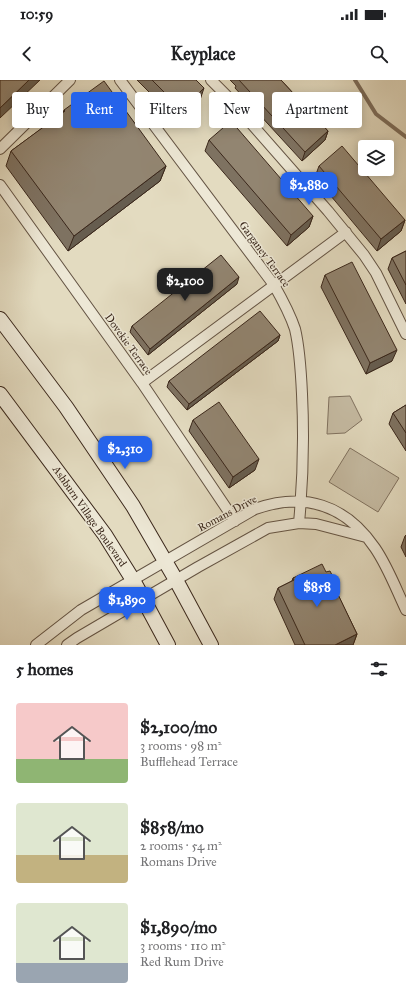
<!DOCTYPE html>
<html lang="en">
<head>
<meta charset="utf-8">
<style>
	:root { --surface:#fff; --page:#f6f6f6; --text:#202124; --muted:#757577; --accent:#2563eb }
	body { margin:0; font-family:"IM FELL Great Primer",serif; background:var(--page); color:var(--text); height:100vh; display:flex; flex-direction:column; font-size:15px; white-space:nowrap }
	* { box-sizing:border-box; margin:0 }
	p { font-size:13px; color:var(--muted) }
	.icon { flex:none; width:22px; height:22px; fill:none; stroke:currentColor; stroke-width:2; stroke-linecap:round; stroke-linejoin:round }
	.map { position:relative; height:565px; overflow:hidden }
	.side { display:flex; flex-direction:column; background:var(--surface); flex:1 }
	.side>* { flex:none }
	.top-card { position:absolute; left:12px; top:12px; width:382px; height:36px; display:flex; gap:8px }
	.tools { position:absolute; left:358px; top:60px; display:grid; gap:8px }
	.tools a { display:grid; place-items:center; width:36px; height:36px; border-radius:4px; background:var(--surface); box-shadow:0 2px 10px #0003; font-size:20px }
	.price { position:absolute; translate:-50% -34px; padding:0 9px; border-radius:8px; background:var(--accent); color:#fff; font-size:13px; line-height:26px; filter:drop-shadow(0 1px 2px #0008) }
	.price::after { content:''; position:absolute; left:50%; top:24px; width:12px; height:9px; margin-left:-6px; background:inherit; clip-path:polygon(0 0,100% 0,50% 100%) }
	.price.current { background:#222; color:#fff }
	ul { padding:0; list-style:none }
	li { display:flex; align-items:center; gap:12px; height:100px; padding:0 16px }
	li span { display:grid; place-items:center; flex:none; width:112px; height:80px; border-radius:4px; color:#555 }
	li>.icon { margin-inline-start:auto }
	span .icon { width:48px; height:48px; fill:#fffc; stroke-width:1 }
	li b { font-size:17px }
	h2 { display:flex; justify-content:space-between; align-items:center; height:48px; padding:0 16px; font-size:17px }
	.pill { padding:0 14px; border-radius:4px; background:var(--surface); box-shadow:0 2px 10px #0003; font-size:14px; line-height:36px }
	.pill.current { background:var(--accent); color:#fff }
	.status { display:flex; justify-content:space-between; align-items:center; height:28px; padding:0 20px; background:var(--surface); direction:ltr }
	.status svg { height:11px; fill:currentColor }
	header { display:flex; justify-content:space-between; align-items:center; height:52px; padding:0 16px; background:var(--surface); font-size:18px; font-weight:800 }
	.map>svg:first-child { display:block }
	.green { fill:#c6bca4; stroke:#807260 }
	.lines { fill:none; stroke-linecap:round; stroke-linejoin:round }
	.stream { stroke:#7d6e5c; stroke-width:4 }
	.street-casing { stroke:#645444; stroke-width:12 }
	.secondary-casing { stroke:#3a271b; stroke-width:16 }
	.street { stroke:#ede8d6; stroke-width:10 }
	.secondary { stroke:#ede8d6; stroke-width:14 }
	.wall { fill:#7e7261; stroke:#3a271b }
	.shaded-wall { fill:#665d4f; stroke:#3a271b }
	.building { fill:#928571; stroke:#3a271b }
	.labels { text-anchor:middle; stroke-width:3; stroke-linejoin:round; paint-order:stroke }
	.street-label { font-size:11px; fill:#3a271b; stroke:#ede8d6 }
</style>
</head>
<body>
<div class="status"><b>10:59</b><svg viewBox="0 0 49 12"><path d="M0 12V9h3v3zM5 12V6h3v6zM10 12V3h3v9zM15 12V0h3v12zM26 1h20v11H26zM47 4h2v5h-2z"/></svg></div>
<header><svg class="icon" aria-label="back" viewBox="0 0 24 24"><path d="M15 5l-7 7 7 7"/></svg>Keyplace<svg class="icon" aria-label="search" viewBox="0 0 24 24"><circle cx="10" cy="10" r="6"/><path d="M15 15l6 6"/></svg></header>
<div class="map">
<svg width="406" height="565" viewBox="0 0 406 565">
	<rect width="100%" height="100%" fill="#e3dbc0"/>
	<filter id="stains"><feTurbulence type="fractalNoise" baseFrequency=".005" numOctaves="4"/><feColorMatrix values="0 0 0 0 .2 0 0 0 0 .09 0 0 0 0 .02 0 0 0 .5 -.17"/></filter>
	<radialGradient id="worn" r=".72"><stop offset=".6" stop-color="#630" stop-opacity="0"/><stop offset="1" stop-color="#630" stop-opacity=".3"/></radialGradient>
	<!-- green -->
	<path class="green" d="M350 316 362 340 345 353 327 354 329 317Z
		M350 368 399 398 378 432 329 402Z"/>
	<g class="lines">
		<!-- stream -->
		<path class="stream" d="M355 0 376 34 406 57"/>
		<defs>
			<path id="street" d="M120 0 274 205C282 219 290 234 295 249 300 270 301 292 302 314 304 356 303 400 299 443
				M211 0 227 16 328 131 364 175 376 193 406 254
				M0 69 70 0
				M0 105 142 303 235 441
				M142 303 346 152
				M36 565 81 530 255 429C304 412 345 424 375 468 388 487 396 509 406 530
				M67 565 77 558 198 487 268 448 299 443 316 444 366 457"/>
			<path id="secondary" d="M0 239 66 327 133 426 176 500 211 565
				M0 314 105 455 133 500 168 565"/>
		</defs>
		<!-- street casing -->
		<use href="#street" class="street-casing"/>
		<!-- secondary casing -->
		<use href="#secondary" class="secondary-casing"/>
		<!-- street -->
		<use href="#street" class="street"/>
		<!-- secondary -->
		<use href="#secondary" class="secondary"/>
	</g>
	<!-- wall -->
	<path class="wall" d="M137 0H196L200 20 178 41Z
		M230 0H281L328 51 325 60 302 81 235 8 236 6Z
		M64 30 166 86 160 101 68 171 6 86 11 71 63 33Z
		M209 60 313 136 309 147 287 166 205 71Z
		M319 86 405 140 401 151 377 171 315 97Z
		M406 171V224L388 189 392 178Z
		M325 195 392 281 366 294 321 207Z
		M237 204 148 275 130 252 132 246Z
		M280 255 278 261 187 330 167 307 169 301Z
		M406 325V371L389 344 393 333Z
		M193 340 255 390 229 408 189 351Z
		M406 455V477L401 467 405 456Z
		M326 492 335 509 357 554 353 565H295L274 519 278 508 292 501 293 498Z"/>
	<!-- shaded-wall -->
	<path class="shaded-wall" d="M29 0H40L0 38V28Z
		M204 8 200 20 178 41 182 30Z
		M328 51 325 60 302 81 305 72Z
		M166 86 160 101 68 171 74 156Z
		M313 136 309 147 287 166 291 155Z
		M405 140 401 151 377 171 381 159Z
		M239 197 237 204 148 275 150 269Z
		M280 255 278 261 187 330 189 324Z
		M397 270 392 281 366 294 370 283Z
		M259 379 255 390 229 408 233 397Z
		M357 554 353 565H335Z"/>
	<!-- building -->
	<path class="building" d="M0 0H29L0 28Z
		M152 0H196L204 8 182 30Z
		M239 0H281L328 51 305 72Z
		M104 1 166 86 74 156 11 71 65 31 64 30Z
		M231 41 313 136 291 155 209 60Z
		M342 66 405 140 381 159 319 86Z
		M406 171V205L392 178Z
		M221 175 239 197 150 269 132 246Z
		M352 182 397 270 370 283 325 195Z
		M260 231 280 255 189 324 169 301Z
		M219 322 259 379 233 397 193 340Z
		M406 325V353L393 333Z
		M322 484 326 492 330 491 337 505 334 506 357 554 335 565H305L278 508 294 500 293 498Z"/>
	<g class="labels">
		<!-- street labels -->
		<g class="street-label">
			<text transform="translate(265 174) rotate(54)" y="4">Garganey Terrace</text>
			<text transform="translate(129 264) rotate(54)" y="4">Dovekie Terrace</text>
			<text transform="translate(227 433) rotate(-28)" y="4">Romans Drive</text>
			<text transform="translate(90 436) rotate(55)" y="4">Ashburn Village Boulevard</text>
		</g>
	</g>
	<rect width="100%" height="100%" filter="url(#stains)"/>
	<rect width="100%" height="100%" fill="url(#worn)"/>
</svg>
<div class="tools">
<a><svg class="icon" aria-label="layers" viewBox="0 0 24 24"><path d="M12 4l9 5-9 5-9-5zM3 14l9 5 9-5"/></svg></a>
</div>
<b class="price" style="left:309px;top:126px">$2,880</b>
<b class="price current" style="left:185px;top:222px">$2,100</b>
<b class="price" style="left:125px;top:390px">$2,310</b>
<b class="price" style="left:317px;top:528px">$858</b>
<b class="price" style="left:127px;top:541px">$1,890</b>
<div class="top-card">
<a class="pill">Buy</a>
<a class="pill current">Rent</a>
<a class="pill">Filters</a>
<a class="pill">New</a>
<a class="pill">Apartment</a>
</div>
</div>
<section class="side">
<h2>5 homes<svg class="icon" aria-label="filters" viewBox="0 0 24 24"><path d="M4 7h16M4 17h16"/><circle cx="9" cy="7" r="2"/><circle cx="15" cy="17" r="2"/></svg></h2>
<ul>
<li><span style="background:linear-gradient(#f6c9c9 70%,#8fb573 0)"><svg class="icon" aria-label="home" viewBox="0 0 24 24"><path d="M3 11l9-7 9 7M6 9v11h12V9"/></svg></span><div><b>$2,100/mo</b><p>3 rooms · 98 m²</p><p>Bufflehead Terrace</p></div></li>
<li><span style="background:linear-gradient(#dfe7d0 65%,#c2b280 0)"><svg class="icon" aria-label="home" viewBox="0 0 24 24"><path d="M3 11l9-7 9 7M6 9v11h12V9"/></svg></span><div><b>$858/mo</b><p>2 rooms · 54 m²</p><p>Romans Drive</p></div></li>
<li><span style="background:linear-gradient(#dfe7d0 75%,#9aa5b1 0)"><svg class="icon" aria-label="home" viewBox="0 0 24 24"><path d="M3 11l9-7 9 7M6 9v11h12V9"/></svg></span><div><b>$1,890/mo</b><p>3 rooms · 110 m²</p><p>Red Rum Drive</p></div></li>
</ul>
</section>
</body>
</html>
